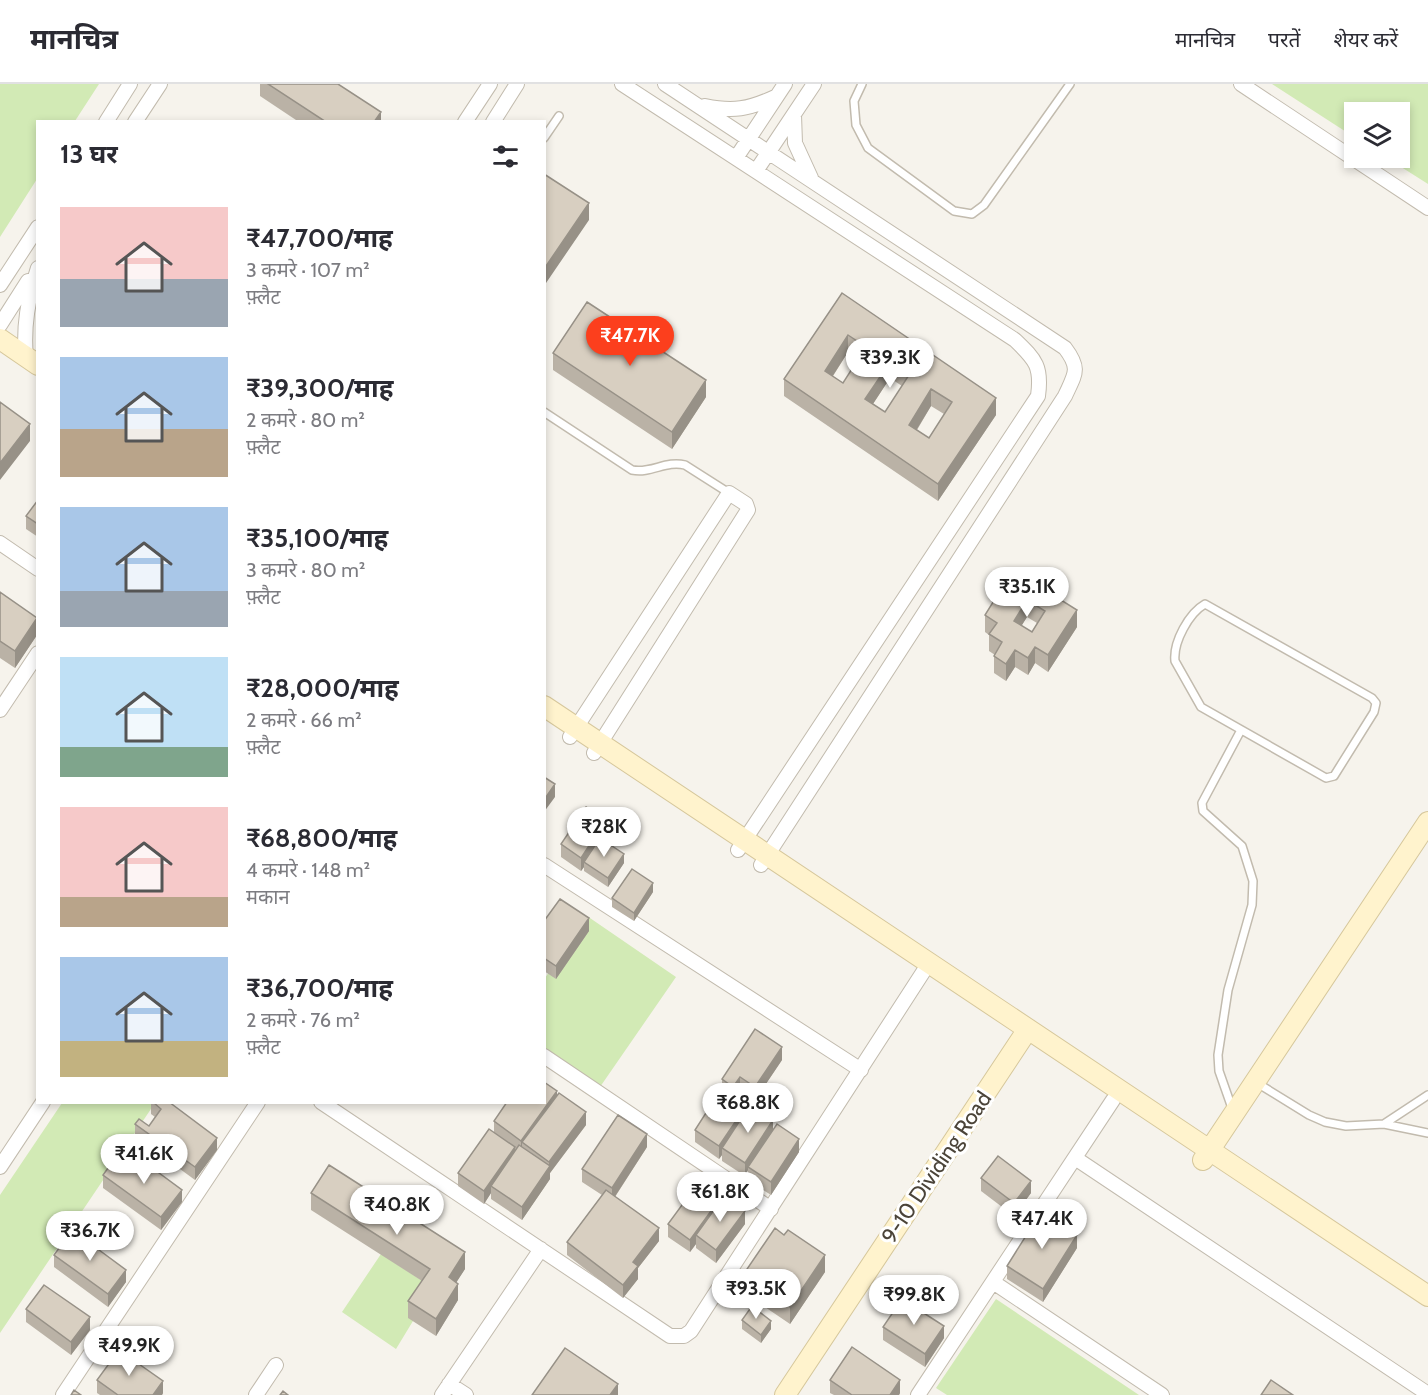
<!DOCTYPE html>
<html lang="hi">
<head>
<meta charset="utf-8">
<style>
	:root { --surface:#fff; --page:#f2f2f3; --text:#2b2b33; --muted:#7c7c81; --line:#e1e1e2; --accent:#fc3f1d }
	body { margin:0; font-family:Cabin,"Noto Sans Devanagari",sans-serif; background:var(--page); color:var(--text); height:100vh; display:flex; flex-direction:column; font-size:22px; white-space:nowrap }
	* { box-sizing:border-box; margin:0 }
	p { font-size:20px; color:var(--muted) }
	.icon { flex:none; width:33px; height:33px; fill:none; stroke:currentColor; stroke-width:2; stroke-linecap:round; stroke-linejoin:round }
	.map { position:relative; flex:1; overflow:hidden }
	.drawer { position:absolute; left:36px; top:36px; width:510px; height:984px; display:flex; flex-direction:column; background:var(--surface); border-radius:0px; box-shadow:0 3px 9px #0003 }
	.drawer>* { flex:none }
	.buttons { position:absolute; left:1344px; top:18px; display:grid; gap:12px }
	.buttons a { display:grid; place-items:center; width:66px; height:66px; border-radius:0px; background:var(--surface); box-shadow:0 3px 9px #0003; font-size:30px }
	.price { position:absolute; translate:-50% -51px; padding:0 14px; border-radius:21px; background:#fff; color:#222; font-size:20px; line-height:39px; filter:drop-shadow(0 2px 3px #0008) }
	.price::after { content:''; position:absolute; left:50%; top:36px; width:18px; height:14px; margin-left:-9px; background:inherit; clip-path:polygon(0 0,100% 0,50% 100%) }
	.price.selected { background:var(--accent); color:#fff }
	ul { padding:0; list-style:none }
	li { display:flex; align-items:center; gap:18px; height:150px; padding:0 24px }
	li span { display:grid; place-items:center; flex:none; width:168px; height:120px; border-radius:0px; color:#555 }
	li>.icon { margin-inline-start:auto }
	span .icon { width:72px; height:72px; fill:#fffc; stroke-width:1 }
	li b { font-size:26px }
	h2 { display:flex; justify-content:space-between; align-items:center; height:72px; padding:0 24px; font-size:26px }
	header { display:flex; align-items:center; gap:36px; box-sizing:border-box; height:84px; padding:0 30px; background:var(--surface); border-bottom:2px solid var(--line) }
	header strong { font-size:28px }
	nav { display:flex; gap:33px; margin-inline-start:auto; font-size:21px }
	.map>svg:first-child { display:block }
	.green { fill:#d2eab5 }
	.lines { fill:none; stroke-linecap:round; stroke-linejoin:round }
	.lane-casing { stroke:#c2bbae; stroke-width:10 }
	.street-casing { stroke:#c2bbae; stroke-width:16 }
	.secondary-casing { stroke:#d6c79b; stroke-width:22 }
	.lane { stroke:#fff; stroke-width:7 }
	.street { stroke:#fff; stroke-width:14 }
	.secondary { stroke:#fff3cd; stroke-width:20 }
	.wall { fill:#bab2a6; fill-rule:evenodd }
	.shaded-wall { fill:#979187 }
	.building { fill:#d8cfc1; stroke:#979187; stroke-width:1.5; fill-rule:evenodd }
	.labels { text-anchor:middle; stroke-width:6; stroke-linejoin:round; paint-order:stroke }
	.street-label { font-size:22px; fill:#4b4439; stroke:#fff }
</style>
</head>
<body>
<header>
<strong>मानचित्र</strong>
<nav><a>मानचित्र</a><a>परतें</a><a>शेयर करें</a></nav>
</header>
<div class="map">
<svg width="1428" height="1311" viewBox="0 0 1428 1311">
	<rect width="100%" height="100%" fill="#f6f3ec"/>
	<!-- green -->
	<path class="green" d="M0 0H99L75 37 38 38 37 95 0 153Z
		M1272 0H1428V100L1387 74H1400V28H1354V53Z
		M587 832 676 893 600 1003 545 965V894Z
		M62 1019H155L0 1249V1111Z
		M381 1170 430 1202 413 1237 396 1265 342 1228Z
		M996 1215 1139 1311H947L936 1304Z"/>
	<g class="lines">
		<defs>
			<path id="lane" d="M862 0 854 17 856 41 868 64 954 127 972 130 984 121 1070 0
				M544 54 559 32
				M544 328 632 386C651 390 666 376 685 381L729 409
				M1205 520 1372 614 1376 619 1374 628 1334 692 1326 694 1201 623 1175 577C1173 558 1189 529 1205 520Z
				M1257 999 1309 1031 1325 1038 1346 1042 1384 1040 1428 1011
				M1232 1024 1219 987 1218 971 1228 906 1252 821 1253 797 1242 762 1203 727 1202 719 1241 646
				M1384 1040 1428 1049"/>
			<path id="street" d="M622 0 1015 256C1036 276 1042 283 1038 312L738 766
				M665 0 1065 264C1081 285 1075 290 1065 312L761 781
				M1241 0 1428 124
				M705 22C733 28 749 25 775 13
				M794 31 795 59 811 94
				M106 38 130 0
				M135 38 160 0
				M465 38 490 0
				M493 38 517 0
				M736 74 785 0
				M756 87 814 0
				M0 201 38 143
				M0 241 28 197
				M26 274C23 242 28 215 38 184
				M0 459 38 485
				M0 626 38 569
				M570 653 729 409 746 420 748 426 594 669
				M544 781 861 986
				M544 972 771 1125
				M321 1018 670 1252H684L691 1247 929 879
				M1075 1074 1428 1310
				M0 1083 43 1018
				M993 1198 1162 1311
				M449 1300 466 1311
				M63 1311 258 1018
				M256 1311 276 1281
				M442 1311 541 1165
				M918 1311 1113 1016"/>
			<path id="secondary" d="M0 255 38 281
				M544 622 1428 1212
				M1203 1076 1428 738
				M785 1311 1028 945"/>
		</defs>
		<!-- lane casing -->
		<use href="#lane" class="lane-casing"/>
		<!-- street casing -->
		<use href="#street" class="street-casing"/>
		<!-- secondary casing -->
		<use href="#secondary" class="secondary-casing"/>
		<!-- lane -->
		<use href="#lane" class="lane"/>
		<!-- street -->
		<use href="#street" class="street"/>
		<!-- secondary -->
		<use href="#secondary" class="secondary"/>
	</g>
	<!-- wall -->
	<path class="wall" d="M260 0H338L381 38H299L260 12Z
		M842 209 996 331 938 417 784 312V295ZM848 268 859 275 843 299 833 292ZM890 294 902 302 885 328 873 320ZM931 322 944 330 929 354 917 346Z
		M553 269 706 313 672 365 553 286Z
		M38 416V453L26 445V432Z
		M1013 486 1077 543 1048 588 1035 579 1028 591 1015 583 1006 597 994 589V572L995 571 989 567V551L985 548V531ZM1027 533 1037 539 1032 548 1021 542Z
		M0 508 37 551 15 584 0 574Z
		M606 749 602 756 624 779 608 803 584 787V783L581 787 561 773V760Z
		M653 808 634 837 612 823V814Z
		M544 837 589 847 556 895 544 887Z
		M782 976 755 1016 752 1014V1022L773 1046 799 1068 771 1111 748 1096V1086L745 1092 722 1077V1071L719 1075 695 1058V1046L722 1008V995Z
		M557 1012 586 1041 550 1089V1095L522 1136 491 1115V1109L484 1120 458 1102V1089L494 1048V1037Z
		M151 1018H169L217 1066 195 1096 135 1052V1040L149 1042 155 1033 151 1030Z
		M647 1063 615 1113 659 1157 638 1184V1195L623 1214 567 1171V1158L602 1111 582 1098V1085Z
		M103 1091 182 1118 161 1146 103 1104Z
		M981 1094 1031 1109 1014 1132 981 1107Z
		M704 1107 727 1114 745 1140 716 1179 696 1164V1160L690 1168 668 1153V1140Z
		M311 1109 465 1185 456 1198 458 1216 436 1252 408 1234V1217L422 1197 311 1126Z
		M1077 1164 1043 1218 1007 1195V1182Z
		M54 1171 126 1198 108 1223 54 1183Z
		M825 1188 790 1240 743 1208V1191Z
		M26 1225 90 1246 71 1271 26 1238Z
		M742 1236 771 1245 761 1259 742 1245Z
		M883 1243 944 1254 925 1283 883 1256Z
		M97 1296 163 1309 162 1311H100L97 1309Z
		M830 1296 900 1309 899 1311H834L830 1309Z"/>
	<!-- shaded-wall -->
	<path class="shaded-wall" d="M381 28V38H374Z
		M589 119V136L544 202V185Z
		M848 251V268L825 304V287Z
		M890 278V294L865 332V315Z
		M706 296V313L672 365V348Z
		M931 305V322L909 358V341Z
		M996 314V331L938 417V400Z
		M30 340V357L0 396V379Z
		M1027 516V533L1014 554V537Z
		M1077 526V543L1048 588V571Z
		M37 534V551L15 584V567Z
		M1035 563V579L1028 591V574Z
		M1015 566V583L1006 597V580Z
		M555 700V713L544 728V716Z
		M606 736V749L586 780 584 778V783L581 787V774Z
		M624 770V779L608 803V794Z
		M653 799V808L634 837V829Z
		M589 834V847L556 895V882Z
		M782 963V976L755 1016V1003Z
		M740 993V1006L733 1015V1003Z
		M557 1007V1019L522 1058V1067L521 1070V1057Z
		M752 1013V1026L722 1064V1071L719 1075V1062Z
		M586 1028V1041L550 1089V1095L522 1136V1123L549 1084V1078Z
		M773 1036V1049L748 1083V1086L745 1092V1079Z
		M647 1050V1063L612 1117V1104Z
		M217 1054V1066L195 1096V1083Z
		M799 1055V1068L771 1111V1098Z
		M515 1063V1076L491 1102V1109L484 1120V1107Z
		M1031 1097V1109L1014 1132V1119Z
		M727 1105V1118L696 1151V1160L690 1168V1156Z
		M182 1106V1118L161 1146V1133Z
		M745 1127V1140L716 1179V1166Z
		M659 1144V1157L638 1184V1195L623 1214V1201L633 1178Z
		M1077 1151V1164L1043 1218V1205Z
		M465 1168V1185L449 1210V1193Z
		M825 1171V1188L790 1240V1223Z
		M126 1186V1198L108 1223V1210Z
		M458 1200V1216L436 1252V1235Z
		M90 1233V1246L71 1271V1258Z
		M771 1237V1245L761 1259V1251Z
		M944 1242V1254L925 1283V1270Z
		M900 1296V1309L899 1311H890Z
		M163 1297V1309L162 1311H153Z
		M618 1300V1311H610Z"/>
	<!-- building -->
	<path class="building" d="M268 0H338L381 28 374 38H326Z
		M544 90 589 119 544 185Z
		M842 209 996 314 938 400 784 295ZM848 251 866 263 843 299 825 287ZM890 278 909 291 885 328 865 315ZM931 305 952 318 929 354 909 341Z
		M587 218 706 296 672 348 553 269Z
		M0 318 30 340 0 379Z
		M38 416V440L26 432Z
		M1013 486 1077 526 1048 571 1035 563 1028 574 1015 566 1006 580 994 572 1002 558 989 550 997 539 985 531ZM1027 516 1045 527 1032 548 1014 537Z
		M0 508 37 534 15 567 0 557Z
		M544 693 555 700 544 716Z
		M586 723 606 736 581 774 561 760Z
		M600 754 624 770 608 794 584 778Z
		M632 785 653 799 634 829 612 814Z
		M560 815 589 834 556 882 544 874V837Z
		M755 945 782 963 755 1003 740 993 733 1003 722 995Z
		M544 998 557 1007 521 1057 494 1037 507 1018H544Z
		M741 1006 752 1013 719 1062 695 1046 720 1007 734 1016Z
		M559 1009 586 1028 549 1078 522 1058Z
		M153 1018H169L217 1054 195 1083 135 1040 139 1035 149 1042 161 1025Z
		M750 1021 773 1036 745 1079 722 1064Z
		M618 1031 647 1050 612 1104 582 1085Z
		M777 1040 799 1055 771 1098 748 1083Z
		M489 1045 515 1063 484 1107 458 1089Z
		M519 1061 550 1082 522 1123 491 1102Z
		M136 1072 182 1106 161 1133 103 1091 113 1077 126 1086Z
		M998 1072 1031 1097 1014 1119 981 1094Z
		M329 1081 465 1168 449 1193 458 1200 436 1235 408 1217 430 1185 311 1109Z
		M712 1095 727 1105 690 1156 668 1140 696 1102 704 1107Z
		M606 1106 659 1144 633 1178 638 1182 623 1201 567 1158Z
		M724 1112 745 1127 716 1166 696 1151Z
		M1041 1128 1077 1151 1043 1205 1007 1182Z
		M775 1144 784 1151 788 1146 825 1171 790 1223 743 1191Z
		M72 1146 126 1186 108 1210 54 1171Z
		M44 1201 90 1233 71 1258 26 1225Z
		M902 1215 944 1242 925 1270 883 1243Z
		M752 1222 771 1237 761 1251 742 1236Z
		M852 1263 900 1296 890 1311H852L830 1296Z
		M565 1264 618 1300 610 1311H532Z
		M119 1266 163 1297 153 1311H118L97 1296Z
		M1271 1296 1293 1311H1261Z
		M74 1306 81 1311H71Z
		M283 1307 288 1311H280Z"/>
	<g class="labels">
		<!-- street labels -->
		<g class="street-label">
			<text transform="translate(936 1083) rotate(-56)" y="8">9-10 Dividing Road</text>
		</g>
	</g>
</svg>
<div class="buttons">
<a><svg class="icon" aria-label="layers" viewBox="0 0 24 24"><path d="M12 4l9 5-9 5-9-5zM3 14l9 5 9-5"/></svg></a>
</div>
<b class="price selected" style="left:630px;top:283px">₹47.7K</b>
<b class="price" style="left:890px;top:305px">₹39.3K</b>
<b class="price" style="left:1027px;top:534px">₹35.1K</b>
<b class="price" style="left:604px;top:774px">₹28K</b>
<b class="price" style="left:748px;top:1050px">₹68.8K</b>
<b class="price" style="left:144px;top:1101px">₹41.6K</b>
<b class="price" style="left:720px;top:1139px">₹61.8K</b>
<b class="price" style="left:397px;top:1152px">₹40.8K</b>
<b class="price" style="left:1042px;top:1166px">₹47.4K</b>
<b class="price" style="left:90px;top:1178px">₹36.7K</b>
<b class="price" style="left:756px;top:1236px">₹93.5K</b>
<b class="price" style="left:914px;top:1242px">₹99.8K</b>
<b class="price" style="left:129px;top:1293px">₹49.9K</b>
<section class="drawer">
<h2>13 घर<svg class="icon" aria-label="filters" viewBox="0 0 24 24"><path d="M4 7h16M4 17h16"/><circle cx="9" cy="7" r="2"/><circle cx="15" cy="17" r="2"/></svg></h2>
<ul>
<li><span style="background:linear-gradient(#f6c9c9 60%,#9aa5b1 0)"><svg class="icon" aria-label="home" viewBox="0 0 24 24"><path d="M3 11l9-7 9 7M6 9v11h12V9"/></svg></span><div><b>₹47,700/माह</b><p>3 कमरे · 107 m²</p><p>फ़्लैट</p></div></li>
<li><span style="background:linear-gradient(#a9c7e8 60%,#b9a48a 0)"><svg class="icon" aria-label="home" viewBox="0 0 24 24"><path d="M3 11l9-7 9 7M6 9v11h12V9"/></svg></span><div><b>₹39,300/माह</b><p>2 कमरे · 80 m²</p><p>फ़्लैट</p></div></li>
<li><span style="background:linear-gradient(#a9c7e8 70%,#9aa5b1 0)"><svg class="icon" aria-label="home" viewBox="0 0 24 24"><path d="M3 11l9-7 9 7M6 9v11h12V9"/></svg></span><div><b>₹35,100/माह</b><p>3 कमरे · 80 m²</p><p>फ़्लैट</p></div></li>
<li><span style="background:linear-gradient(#bfe0f5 75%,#7fa58c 0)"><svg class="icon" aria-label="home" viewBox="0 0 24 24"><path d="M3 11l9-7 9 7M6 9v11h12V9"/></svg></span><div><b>₹28,000/माह</b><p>2 कमरे · 66 m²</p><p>फ़्लैट</p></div></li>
<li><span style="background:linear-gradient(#f6c9c9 75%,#b9a48a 0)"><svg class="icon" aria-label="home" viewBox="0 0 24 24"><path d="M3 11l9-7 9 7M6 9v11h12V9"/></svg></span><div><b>₹68,800/माह</b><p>4 कमरे · 148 m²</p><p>मकान</p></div></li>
<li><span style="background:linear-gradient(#a9c7e8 70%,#c2b280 0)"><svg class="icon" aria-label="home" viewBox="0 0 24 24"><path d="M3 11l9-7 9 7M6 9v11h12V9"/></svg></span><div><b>₹36,700/माह</b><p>2 कमरे · 76 m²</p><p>फ़्लैट</p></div></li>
</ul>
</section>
</div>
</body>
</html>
